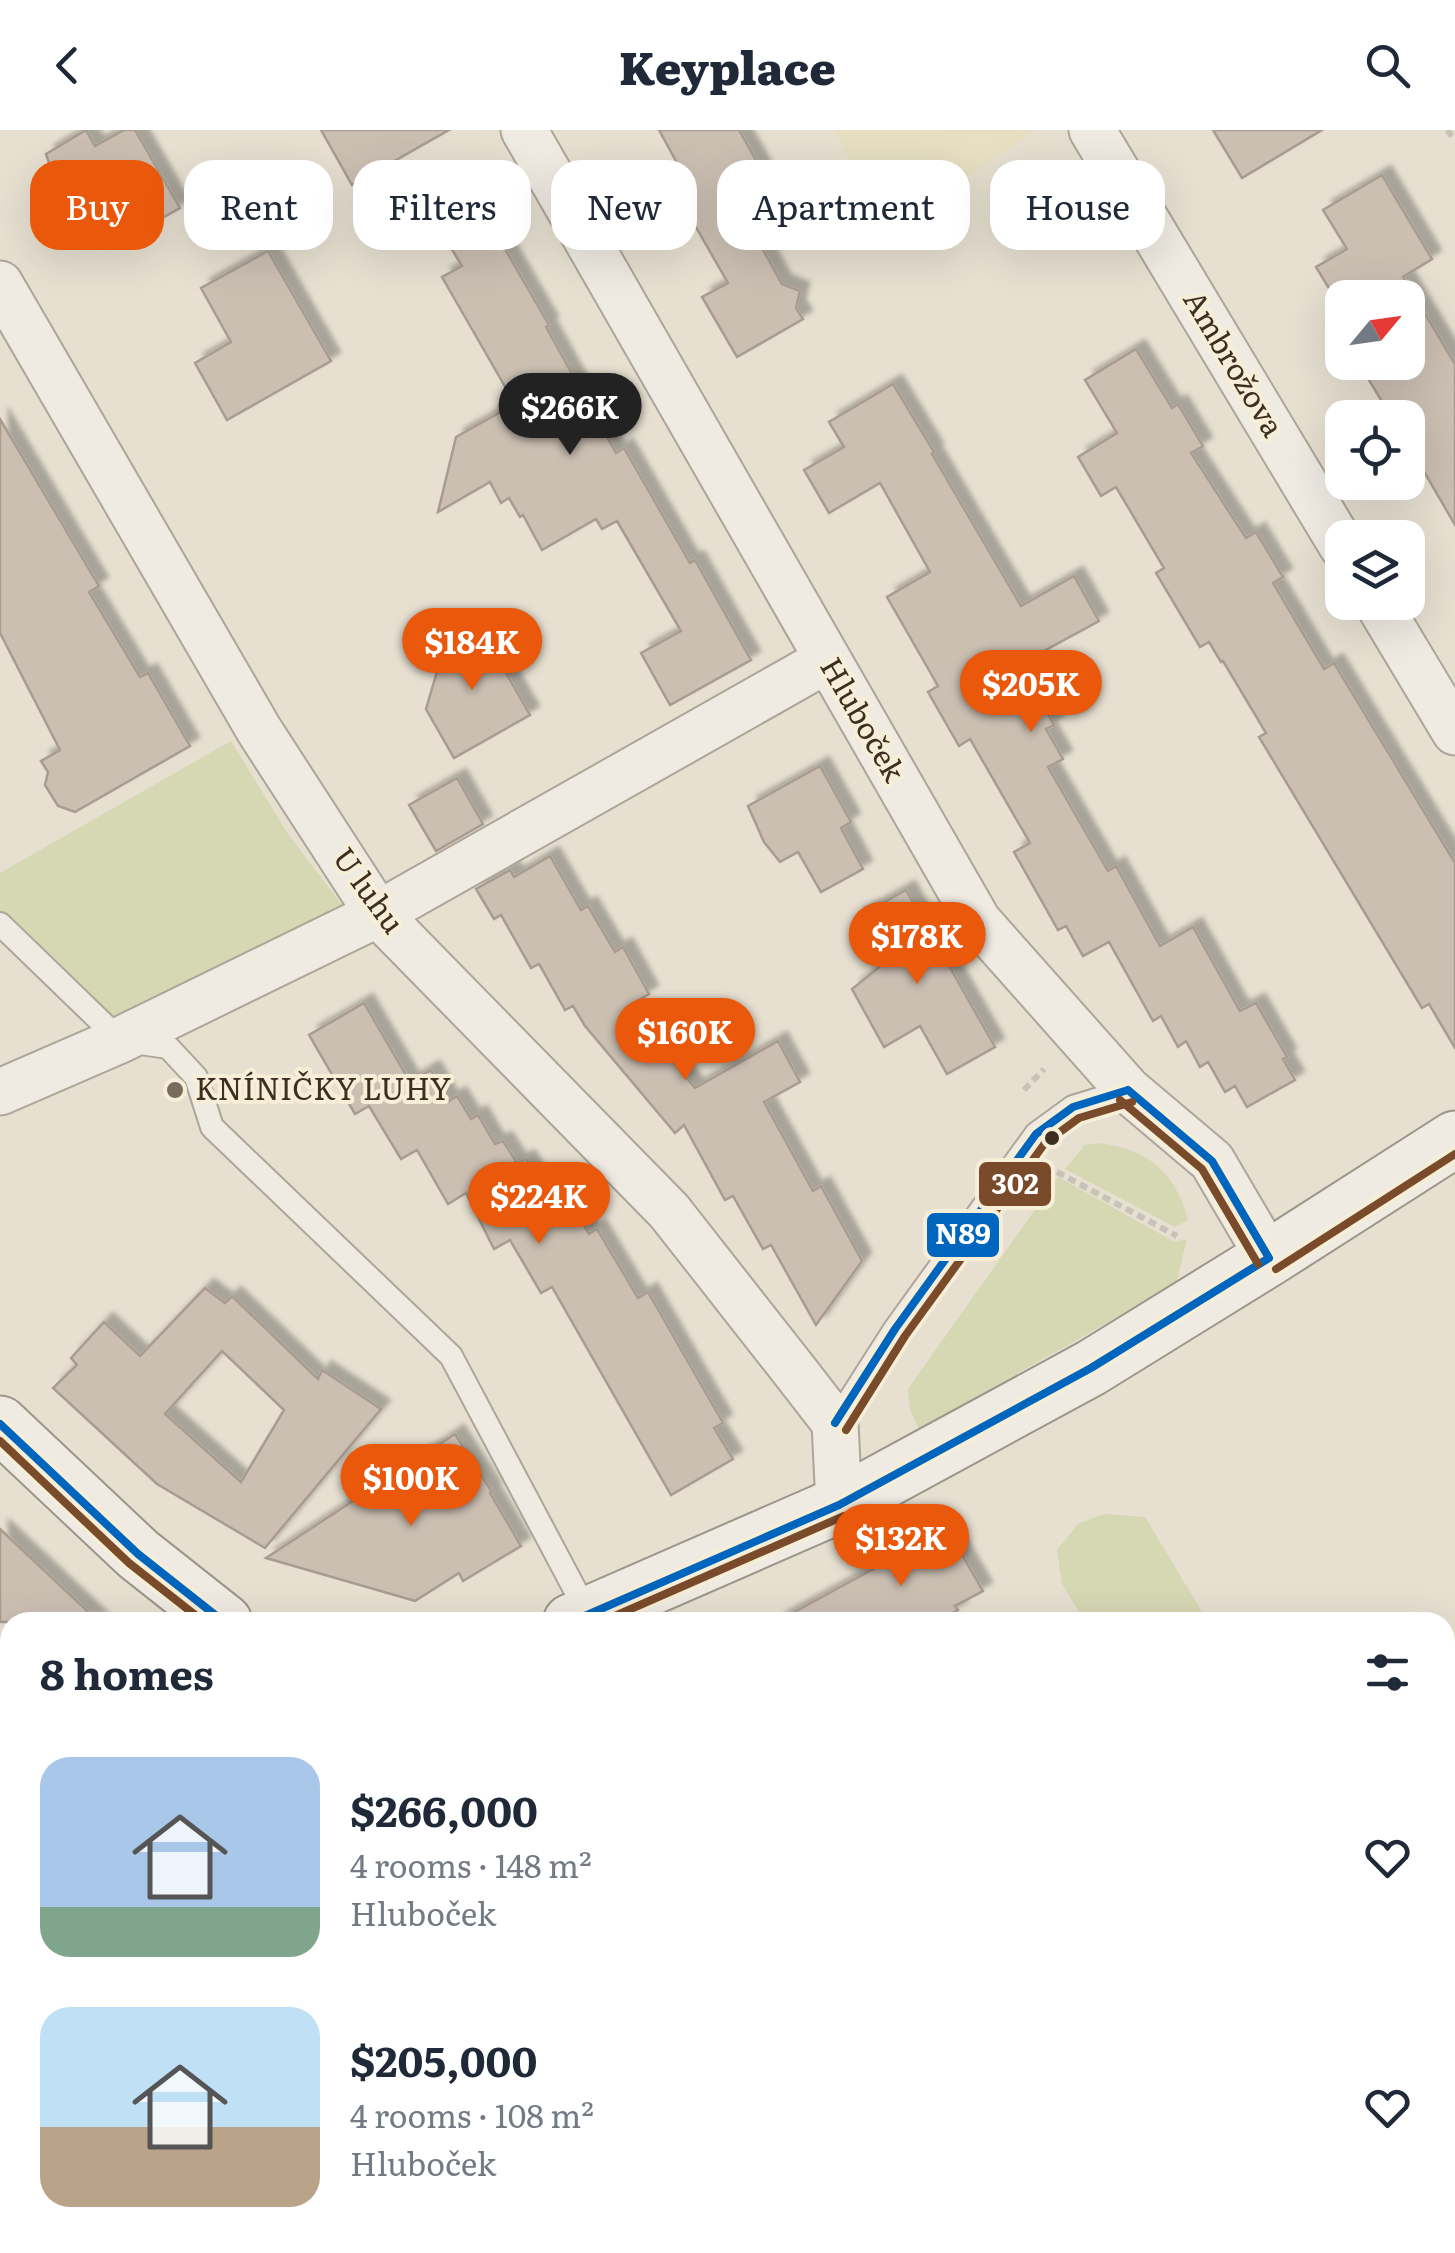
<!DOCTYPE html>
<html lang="en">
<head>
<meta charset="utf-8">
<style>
	:root { --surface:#fff; --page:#f2f2f3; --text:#1f2937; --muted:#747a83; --accent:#ea580c }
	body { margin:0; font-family:Literata,serif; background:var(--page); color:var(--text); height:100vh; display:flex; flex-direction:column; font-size:38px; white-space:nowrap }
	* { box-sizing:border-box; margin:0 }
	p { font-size:32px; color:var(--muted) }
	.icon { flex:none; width:55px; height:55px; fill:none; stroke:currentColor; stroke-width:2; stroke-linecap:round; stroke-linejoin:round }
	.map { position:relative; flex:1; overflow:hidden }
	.drawer { position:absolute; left:0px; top:1482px; width:1455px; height:642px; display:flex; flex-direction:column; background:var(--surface); border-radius:30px 30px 0 0; box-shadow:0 10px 40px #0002 }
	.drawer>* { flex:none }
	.banner { position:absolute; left:30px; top:30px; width:1395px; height:90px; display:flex; gap:20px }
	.needle { width:65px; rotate:61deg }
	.fabs { position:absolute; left:1325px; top:150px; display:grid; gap:20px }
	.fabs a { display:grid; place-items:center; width:100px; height:100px; border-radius:20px; background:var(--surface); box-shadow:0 10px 40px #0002; font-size:50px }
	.price { position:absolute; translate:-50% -85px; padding:0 22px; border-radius:35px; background:var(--accent); color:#fff; font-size:32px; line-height:65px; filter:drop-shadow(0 2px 5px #0008) }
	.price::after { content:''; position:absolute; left:50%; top:60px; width:30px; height:22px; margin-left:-15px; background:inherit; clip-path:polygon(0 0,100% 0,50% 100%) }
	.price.active { background:#222; color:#fff }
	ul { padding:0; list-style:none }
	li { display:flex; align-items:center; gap:30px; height:250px; padding:0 40px }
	li span { display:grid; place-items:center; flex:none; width:280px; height:200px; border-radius:30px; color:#555 }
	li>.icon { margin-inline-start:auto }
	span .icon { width:120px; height:120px; fill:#fffc; stroke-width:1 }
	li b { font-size:42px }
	h2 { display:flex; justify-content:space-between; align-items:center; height:120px; padding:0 40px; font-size:42px }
	.chip { padding:0 35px; border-radius:30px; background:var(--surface); box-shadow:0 10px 40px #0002; font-size:35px; line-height:90px }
	.chip.active { background:var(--accent); color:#fff }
	header { display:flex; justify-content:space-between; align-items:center; height:130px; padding:0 40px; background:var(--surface); font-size:45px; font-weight:800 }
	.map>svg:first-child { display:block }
	.farmland { fill:#e6dfc2 }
	.green { fill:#d6d7b3 }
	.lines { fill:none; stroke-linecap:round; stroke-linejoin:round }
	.stream { stroke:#bcccc2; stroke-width:15 }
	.building { fill:#cbbfb2; stroke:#a89c90; stroke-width:2.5; fill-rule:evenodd; filter:url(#shadow) }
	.lane-casing { stroke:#ada599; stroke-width:26 }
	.street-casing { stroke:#ada599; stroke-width:49 }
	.secondary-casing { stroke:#9c958a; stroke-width:59 }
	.path { stroke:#c8c2b9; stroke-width:6; stroke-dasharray:8 5; stroke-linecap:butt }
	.lane { stroke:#efebe3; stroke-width:22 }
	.street { stroke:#efebe3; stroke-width:45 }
	.secondary { stroke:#efebe3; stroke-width:55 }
	.bus-1-casing { stroke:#f7eed8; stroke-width:15 }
	.bus-2-casing { stroke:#f7eed8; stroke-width:15 }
	.bus-1 { stroke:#0065bd; stroke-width:8 }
	.bus-2 { stroke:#7a4b2a; stroke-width:8 }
	.poi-dot { fill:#786c5e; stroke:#f7eed8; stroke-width:4 }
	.bus-dot { fill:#3d2e20; stroke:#f7eed8; stroke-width:4 }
	.labels { text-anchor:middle; stroke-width:8; stroke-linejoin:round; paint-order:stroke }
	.street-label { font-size:30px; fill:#3d2e20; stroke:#f7eed8 }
	.poi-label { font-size:30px; fill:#3d2e20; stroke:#f7eed8; text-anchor:start }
	.line-badge { stroke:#f7eed8; stroke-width:4 }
	.badge-label { font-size:28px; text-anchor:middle; font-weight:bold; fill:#fff }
</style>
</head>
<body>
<header><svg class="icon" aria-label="back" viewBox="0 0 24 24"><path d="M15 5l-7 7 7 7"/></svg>Keyplace<svg class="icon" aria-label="search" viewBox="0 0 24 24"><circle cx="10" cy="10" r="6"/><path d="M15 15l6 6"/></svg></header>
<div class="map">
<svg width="1455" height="2123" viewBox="0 0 1455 2123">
	<defs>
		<filter id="shadow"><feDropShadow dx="9" dy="-9" stdDeviation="2.5" flood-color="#0004"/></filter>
	</defs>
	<rect width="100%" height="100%" fill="#e7e0d1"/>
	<!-- farmland -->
	<path class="farmland" d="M833 0H1034L961 52 933 61 906 63 894 62 864 47 851 33Z"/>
	<!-- green -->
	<path class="green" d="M231 611 288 704 343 776 116 897 0 781V743Z
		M1100 1013C1148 1020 1176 1042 1188 1090L1175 1097 1065 1039 1085 1015Z
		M1058 1047 1175 1112 1187 1109 1176 1154 919 1299 910 1280 908 1259Z
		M1104 1384 1145 1387 1208 1492H1085L1062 1454 1057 1420 1078 1394Z
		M1445 1936 1455 1948V2123H0V2082L10 2081V2115H1445Z"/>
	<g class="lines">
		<!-- stream -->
		<path class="stream" d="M1445 2039 1455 2036
			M450 2115 451 2123"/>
	</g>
	<!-- building -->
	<path class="building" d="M86 0 95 16 124 0H135L180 78 116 114 93 77 77 86 52 42 46 24Z
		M321 0H449L352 55Z
		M659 0H739L775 64 742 82 782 154 800 161 796 178 803 189 737 227 702 167 728 153 670 52 683 44Z
		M1213 0H1322L1242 48Z
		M1382 45 1432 129 1403 147 1455 234V395L1408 314V288H1392L1358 232H1408V168H1342V180L1316 137 1347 119 1323 80Z
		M495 73 515 107 502 114 549 195 546 197 616 323 624 318 690 433 695 430 751 530 670 575 641 523 681 501 617 391 602 399 596 389 542 420 523 385 520 387 509 368 501 373 490 352 438 382 456 307 515 274 442 147 462 136 442 103Z
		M268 121 331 231 227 290 195 233 231 212 201 158Z
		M1136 219 1172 278 1178 274 1203 316 1191 323 1246 408 1256 402 1283 447 1273 453 1324 539 1334 533 1455 733V918L1429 874 1422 878 1259 607 1266 603 1223 531 1221 532 1209 512 1200 517 1156 443 1164 438 1116 357 1101 366 1078 327 1117 303 1085 250Z
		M893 254 934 322 932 324 1021 476 1074 446 1099 491 1020 534 1054 595 1046 599 1063 629 1048 637 1108 741 1116 736 1160 816 1193 797 1240 881 1256 873 1287 927 1283 929 1295 950 1247 977 1235 956 1225 962 1208 932 1200 937 1186 911 1178 917 1161 886 1153 891 1109 812 1083 826 1066 796 1058 800 1014 722 1030 713 970 609 959 616 928 562 938 556 887 467 930 442 880 353 829 383 804 340 844 317 829 292Z
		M0 289 99 456 89 462 140 547 148 543 190 616 75 682 58 676 45 655 48 642 41 631 60 620 0 503Z
		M478 494 530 585 454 628 426 579 441 528 435 518Z
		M820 636 851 692 841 698 863 739 821 762 798 722 780 732 764 712 748 676Z
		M457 648 483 694 436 721 409 675Z
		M550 726 581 780 588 776 615 822 623 817 649 864 627 877 695 958 778 911 800 952 764 972 813 1061 821 1056 862 1131 816 1195 771 1115 763 1119 733 1066 725 1070 684 995 675 1003 585 896 573 876 565 880 539 834 531 838 501 785 494 789 476 759 510 740 514 747Z
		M906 760 995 917 947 944 920 896 884 917 852 859 882 835 856 788Z
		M364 873 410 952 431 940 449 971 457 966 471 989 478 985 495 1014 503 1011 517 1033 526 1029 543 1059 550 1054 564 1078 572 1074 589 1104 597 1099 638 1168 648 1162 723 1293 714 1298 733 1329 671 1365 552 1157 541 1163 510 1110 494 1119 466 1063 448 1074 417 1020 401 1029 369 976 355 984 309 905Z
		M205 1158 225 1173 232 1166 318 1249 322 1240 381 1279 265 1418 157 1354 53 1258 77 1235 71 1228 104 1192 140 1226ZM222 1221 284 1280 241 1352 165 1284Z
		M455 1304 492 1362 490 1363 521 1416 463 1451 459 1443 415 1471 266 1428Z
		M0 1399 99 1492H0Z
		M947 1399 983 1461 955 1476 958 1480 936 1492H776Z"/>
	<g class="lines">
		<defs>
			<path id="lane" d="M0 794 120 910 168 917 196 947 212 997 451 1226 589 1486
				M835 1293 895 1199 1036 1004 1073 977 1128 960"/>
			<path id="street" d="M524 0 978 791 1128 960 1212 1031 1269 1128
				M1092 0 1342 416
				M0 154 259 600 378 784 669 1081 797 1244 835 1293 839 1375
				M1377 472 1455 602
				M0 962 120 910 378 784 827 530
				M0 1736 10 1745"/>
			<path id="secondary" d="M0 1294 138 1424 224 1492
				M571 1492 839 1375 1091 1238 1269 1128 1455 1009"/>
		</defs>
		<!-- lane casing -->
		<use href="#lane" class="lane-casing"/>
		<!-- street casing -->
		<use href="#street" class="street-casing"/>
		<!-- secondary casing -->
		<use href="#secondary" class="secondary-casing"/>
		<!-- path -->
		<path class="path" d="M1447 0 1455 10
			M1024 960 1044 939
			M1057 1042 1177 1106
			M1421 2123 1455 2118"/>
		<!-- lane -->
		<use href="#lane" class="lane"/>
		<!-- street -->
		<use href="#street" class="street"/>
		<!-- secondary -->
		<use href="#secondary" class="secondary"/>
		<defs>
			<path id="bus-1" d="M1128 960 1212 1031 1269 1128
				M835 1293 895 1199 1036 1004 1073 977 1128 960
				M0 1294 138 1424 224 1492
				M571 1492 839 1375 1091 1238 1269 1128"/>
			<path id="bus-2" d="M1120 970 1202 1039 1258 1134
				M1276 1139 1455 1024
				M846 1300 905 1206 1045 1013 1079 988 1132 972
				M0 1311 129 1433 204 1492
				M601 1492 844 1386"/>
		</defs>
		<!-- bus-1 casing -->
		<use href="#bus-1" class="bus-1-casing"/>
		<!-- bus-2 casing -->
		<use href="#bus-2" class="bus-2-casing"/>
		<!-- bus-1 -->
		<use href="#bus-1" class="bus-1"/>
		<!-- bus-2 -->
		<use href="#bus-2" class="bus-2"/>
	</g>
	<!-- markers -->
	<circle class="poi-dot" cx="175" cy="960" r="10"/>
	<circle class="bus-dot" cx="1052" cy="1008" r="9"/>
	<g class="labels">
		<!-- street labels -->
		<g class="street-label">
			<text transform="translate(1233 234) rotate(59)" y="10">Ambrožova</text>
			<text transform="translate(862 590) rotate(60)" y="10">Hluboček</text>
			<text transform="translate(368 761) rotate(54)" y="10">U luhu</text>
		</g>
		<!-- poi labels -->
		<g class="poi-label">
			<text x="195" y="970">KNÍNIČKY LUHY</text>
		</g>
	</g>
	<g class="line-badge">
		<rect x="977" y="1030" width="76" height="48" rx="10" fill="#7a4b2a"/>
		<rect x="925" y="1081" width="76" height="48" rx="10" fill="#0065bd"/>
	</g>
	<g class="badge-label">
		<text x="1015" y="1064">302</text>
		<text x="963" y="1114">N89</text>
	</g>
</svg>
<div class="fabs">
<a><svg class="needle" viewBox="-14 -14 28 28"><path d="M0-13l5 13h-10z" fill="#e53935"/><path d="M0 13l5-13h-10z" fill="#747a83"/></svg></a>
<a><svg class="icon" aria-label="locate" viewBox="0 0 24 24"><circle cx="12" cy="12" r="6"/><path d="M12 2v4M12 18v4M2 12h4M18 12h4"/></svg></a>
<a><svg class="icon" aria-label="layers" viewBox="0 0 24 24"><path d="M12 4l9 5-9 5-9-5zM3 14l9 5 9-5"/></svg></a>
</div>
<b class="price active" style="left:570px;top:328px">$266K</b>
<b class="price" style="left:472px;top:563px">$184K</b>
<b class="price" style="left:1031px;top:605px">$205K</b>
<b class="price" style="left:917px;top:857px">$178K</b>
<b class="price" style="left:685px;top:953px">$160K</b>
<b class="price" style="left:539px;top:1117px">$224K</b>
<b class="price" style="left:411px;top:1399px">$100K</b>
<b class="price" style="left:901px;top:1459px">$132K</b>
<div class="banner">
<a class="chip active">Buy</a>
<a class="chip">Rent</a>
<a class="chip">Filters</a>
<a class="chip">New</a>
<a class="chip">Apartment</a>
<a class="chip">House</a>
</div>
<section class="drawer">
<h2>8 homes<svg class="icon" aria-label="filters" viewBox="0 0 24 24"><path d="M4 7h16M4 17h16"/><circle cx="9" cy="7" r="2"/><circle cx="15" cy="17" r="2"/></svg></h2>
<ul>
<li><span style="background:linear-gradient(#a9c7e8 75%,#7fa58c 0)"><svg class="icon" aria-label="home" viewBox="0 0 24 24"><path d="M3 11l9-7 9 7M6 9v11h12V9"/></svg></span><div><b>$266,000</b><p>4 rooms · 148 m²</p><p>Hluboček</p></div><svg class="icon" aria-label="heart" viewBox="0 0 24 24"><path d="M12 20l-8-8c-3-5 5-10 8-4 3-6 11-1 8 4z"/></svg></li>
<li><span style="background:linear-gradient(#bfe0f5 60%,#b9a48a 0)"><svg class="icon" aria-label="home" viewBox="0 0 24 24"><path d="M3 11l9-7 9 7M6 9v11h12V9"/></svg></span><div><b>$205,000</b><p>4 rooms · 108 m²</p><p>Hluboček</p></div><svg class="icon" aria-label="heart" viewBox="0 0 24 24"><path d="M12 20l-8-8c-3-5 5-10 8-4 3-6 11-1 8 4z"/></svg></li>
</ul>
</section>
</div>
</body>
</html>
